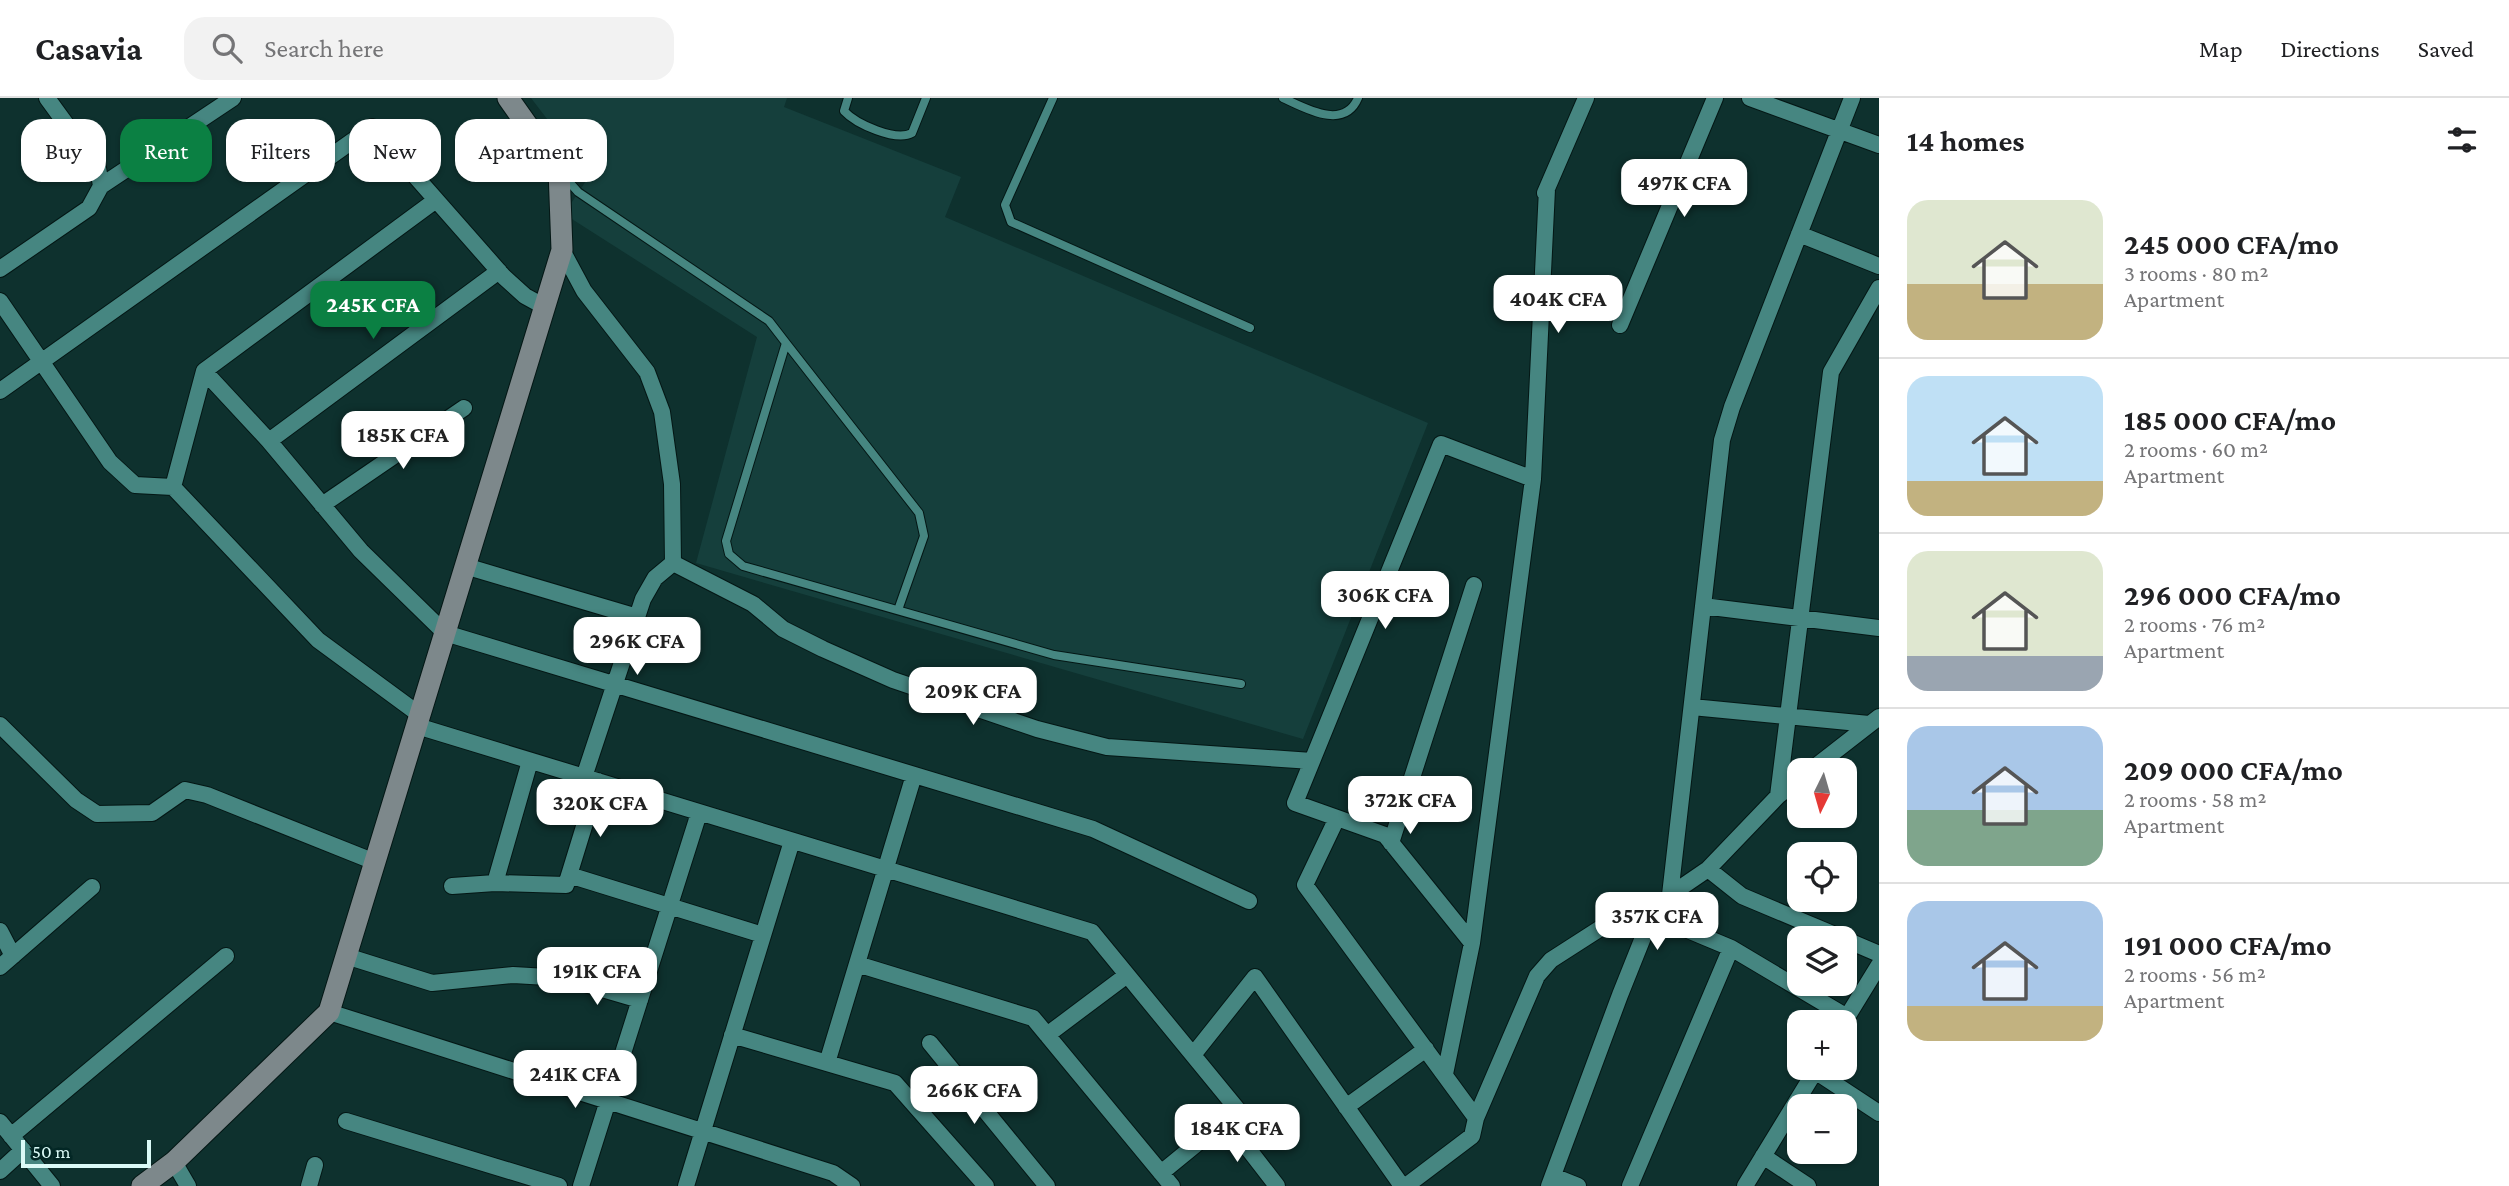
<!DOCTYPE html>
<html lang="en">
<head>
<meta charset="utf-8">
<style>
	:root { --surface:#fff; --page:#f2f2f2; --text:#202124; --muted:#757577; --line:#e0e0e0; --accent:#0b8043 }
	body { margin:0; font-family:"Crimson Pro",serif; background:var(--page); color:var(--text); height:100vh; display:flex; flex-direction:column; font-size:26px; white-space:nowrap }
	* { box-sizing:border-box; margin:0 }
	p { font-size:23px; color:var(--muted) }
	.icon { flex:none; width:38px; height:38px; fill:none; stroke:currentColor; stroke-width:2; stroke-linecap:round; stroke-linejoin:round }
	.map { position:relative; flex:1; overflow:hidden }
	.drawer { display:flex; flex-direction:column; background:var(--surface); width:630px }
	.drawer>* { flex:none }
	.hud { position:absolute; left:21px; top:21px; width:665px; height:63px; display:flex; gap:14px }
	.needle { width:46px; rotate:185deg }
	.fabs { position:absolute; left:1787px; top:660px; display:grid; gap:14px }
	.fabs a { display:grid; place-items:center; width:70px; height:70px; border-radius:14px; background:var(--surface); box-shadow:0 2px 5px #0004; font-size:35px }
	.scale { position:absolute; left:21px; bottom:18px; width:130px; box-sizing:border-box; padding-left:7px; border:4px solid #dbfaf7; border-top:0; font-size:19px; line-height:24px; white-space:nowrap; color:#dbfaf7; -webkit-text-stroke:5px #032725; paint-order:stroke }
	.price { position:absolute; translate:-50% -60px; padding:0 16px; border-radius:14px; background:#fff; color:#222; font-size:23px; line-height:46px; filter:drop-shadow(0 2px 4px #0008) }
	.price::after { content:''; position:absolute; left:50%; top:42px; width:21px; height:16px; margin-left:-10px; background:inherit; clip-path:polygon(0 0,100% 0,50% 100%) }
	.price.current { background:var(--accent); color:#fff }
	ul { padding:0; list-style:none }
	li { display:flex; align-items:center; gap:21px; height:175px; padding:0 28px }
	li+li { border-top:2px solid var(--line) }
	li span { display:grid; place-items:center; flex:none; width:196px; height:140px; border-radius:21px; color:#555 }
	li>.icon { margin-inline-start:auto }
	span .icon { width:84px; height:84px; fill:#fffc; stroke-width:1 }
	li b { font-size:30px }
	h2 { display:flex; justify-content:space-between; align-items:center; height:84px; padding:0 28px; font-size:30px }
	.chip { padding:0 24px; border-radius:21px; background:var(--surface); box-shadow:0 2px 5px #0004; font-size:24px; line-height:63px }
	.chip.current { background:var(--accent); color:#fff }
	header { display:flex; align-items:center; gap:42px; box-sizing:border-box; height:98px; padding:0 35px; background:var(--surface); border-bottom:2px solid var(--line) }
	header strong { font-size:33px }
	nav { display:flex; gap:38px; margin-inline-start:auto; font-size:24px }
	.search { width:490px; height:63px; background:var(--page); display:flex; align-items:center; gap:18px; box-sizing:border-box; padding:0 24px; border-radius:21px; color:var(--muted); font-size:26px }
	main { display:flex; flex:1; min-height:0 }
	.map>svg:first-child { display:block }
	.built { fill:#153f3c }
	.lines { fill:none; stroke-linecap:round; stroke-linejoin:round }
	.lane-casing { stroke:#041715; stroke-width:10 }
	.street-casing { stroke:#041715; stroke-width:18 }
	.secondary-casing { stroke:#041715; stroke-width:23 }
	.lane { stroke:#468681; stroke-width:8 }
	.street { stroke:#468681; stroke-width:16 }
	.secondary { stroke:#7d888b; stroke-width:21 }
</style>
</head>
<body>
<header>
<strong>Casavia</strong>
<div class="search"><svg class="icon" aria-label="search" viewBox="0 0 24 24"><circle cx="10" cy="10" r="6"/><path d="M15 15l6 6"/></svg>Search here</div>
<nav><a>Map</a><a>Directions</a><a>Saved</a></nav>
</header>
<main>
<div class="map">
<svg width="1879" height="1088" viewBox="0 0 1879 1088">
	<rect width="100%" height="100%" fill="#0e312e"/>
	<!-- built -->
	<path class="built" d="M531 0H787L784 9 961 79 945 119 1428 325 1303 641 696 465 757 239 564 116 590 77Z"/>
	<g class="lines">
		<defs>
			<path id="lane" d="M848 0 844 13C856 26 896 44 912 35L926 0
				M1053 0 1005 107 1011 124 1250 230
				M1283 0C1305 10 1344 33 1358 0
				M563 77 578 94 769 223 786 245 726 443 729 456 743 468 1054 557 1241 586
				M786 245 919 415 924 438 898 512"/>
			<path id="street" d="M1750 0 1879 47
				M101 88 233 0
				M1545 95 1586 0
				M1799 136 1879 168
				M562 152 584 193 647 274 662 314 672 386 673 465
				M0 171 89 110 101 88 98 70 47 0
				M0 203 110 364 135 387 173 389 318 542 420 617
				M1620 227 1715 0
				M204 273 269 343 361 453 445 535 1093 731 1249 803
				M0 293 372 29 504 179 525 198 545 209
				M269 343 499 173
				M173 389 204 273 436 102
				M322 407 464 310
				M673 465 753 506 783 531 823 551 893 582 1037 631 1107 649 1312 663
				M465 468 637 519
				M1703 508 1879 530
				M1692 609 1869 626
				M0 627 76 702 97 716 152 715 185 692 207 697 375 764
				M417 628 1092 834 1238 1012 1161 1075
				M1811 672 1879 619
				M584 679 643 501 655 480 673 465
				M1778 698 1831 274 1879 190
				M1337 720 1305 787 1476 1020
				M1391 745 1474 487
				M1708 771 1742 798 1842 840
				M569 777 763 837
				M495 785 530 663
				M452 788 495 785 566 787 598 683
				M1670 797 1722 342 1732 309 1852 0
				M0 833 13 858
				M1844 841 1879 856
				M1472 845 1385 737 1295 705 1441 346 1533 381
				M346 858 432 885 513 877 565 880 640 902
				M857 866 1033 920 1172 1088
				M0 869 92 789
				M329 914 833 1075 852 1088
				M1844 924 1879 867
				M732 937 895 985 986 1088
				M1047 937 1127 877
				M930 945 1047 1088
				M1193 957 1255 879 1402 1088
				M827 965 914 677
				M1815 973 1879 1015
				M1445 976 1472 845 1533 381 1547 91
				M1346 1009 1426 951
				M1226 1022 1277 1088
				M346 1023 559 1088
				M0 1024 52 1088
				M11 1038 226 858
				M1763 1058 1808 1088
				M174 1064 188 1088
				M0 1073 23 1052
				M1553 1078 1578 1088
				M309 1088 315 1067
				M581 1088 699 715
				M686 1088 792 743
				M1406 1088 1472 1038 1476 1020 1537 878 1551 862 1607 826 1634 815 1652 817 1731 850 1847 919
				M1549 1088 1620 897 1652 817 1670 797 1708 771 1778 698 1799 682
				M1630 1088 1731 850
				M1745 1088 1817 970"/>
			<path id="secondary" d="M142 1088 174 1064 329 914 562 152 559 72 508 0"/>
		</defs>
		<!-- lane casing -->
		<use href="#lane" class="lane-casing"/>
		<!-- street casing -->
		<use href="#street" class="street-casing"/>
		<!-- secondary casing -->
		<use href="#secondary" class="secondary-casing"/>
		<!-- lane -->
		<use href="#lane" class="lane"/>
		<!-- street -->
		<use href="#street" class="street"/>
		<!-- secondary -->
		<use href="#secondary" class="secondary"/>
	</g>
</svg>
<div class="fabs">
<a><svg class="needle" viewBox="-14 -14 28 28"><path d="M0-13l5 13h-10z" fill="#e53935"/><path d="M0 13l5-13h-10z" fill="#757577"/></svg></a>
<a><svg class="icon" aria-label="locate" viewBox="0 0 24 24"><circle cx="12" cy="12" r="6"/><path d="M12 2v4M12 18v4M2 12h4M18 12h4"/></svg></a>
<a><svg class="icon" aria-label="layers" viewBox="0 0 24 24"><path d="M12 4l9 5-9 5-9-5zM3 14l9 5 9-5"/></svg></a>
<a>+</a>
<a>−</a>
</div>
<div class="scale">50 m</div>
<b class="price" style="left:1684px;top:121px">497K CFA</b>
<b class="price" style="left:1558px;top:237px">404K CFA</b>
<b class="price current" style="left:373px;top:243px">245K CFA</b>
<b class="price" style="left:403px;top:373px">185K CFA</b>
<b class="price" style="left:1385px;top:533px">306K CFA</b>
<b class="price" style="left:637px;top:579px">296K CFA</b>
<b class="price" style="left:973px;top:629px">209K CFA</b>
<b class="price" style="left:1410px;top:738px">372K CFA</b>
<b class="price" style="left:600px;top:741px">320K CFA</b>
<b class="price" style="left:1657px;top:854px">357K CFA</b>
<b class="price" style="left:597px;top:909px">191K CFA</b>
<b class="price" style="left:575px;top:1012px">241K CFA</b>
<b class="price" style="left:974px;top:1028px">266K CFA</b>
<b class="price" style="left:1237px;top:1066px">184K CFA</b>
<div class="hud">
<a class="chip">Buy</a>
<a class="chip current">Rent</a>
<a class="chip">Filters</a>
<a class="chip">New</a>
<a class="chip">Apartment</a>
</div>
</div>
<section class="drawer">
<h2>14 homes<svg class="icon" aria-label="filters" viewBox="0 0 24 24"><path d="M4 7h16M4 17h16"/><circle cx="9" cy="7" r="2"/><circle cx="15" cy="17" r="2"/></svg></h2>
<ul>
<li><span style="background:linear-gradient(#dfe7d0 60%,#c2b280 0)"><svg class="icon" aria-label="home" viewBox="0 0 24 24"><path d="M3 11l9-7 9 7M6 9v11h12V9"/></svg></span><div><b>245 000 CFA/mo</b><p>3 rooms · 80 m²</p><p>Apartment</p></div></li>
<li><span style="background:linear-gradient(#bfe0f5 75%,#c2b280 0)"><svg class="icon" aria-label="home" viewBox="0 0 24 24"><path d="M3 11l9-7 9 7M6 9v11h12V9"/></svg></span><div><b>185 000 CFA/mo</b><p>2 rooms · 60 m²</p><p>Apartment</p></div></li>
<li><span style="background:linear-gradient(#dfe7d0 75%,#9aa5b1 0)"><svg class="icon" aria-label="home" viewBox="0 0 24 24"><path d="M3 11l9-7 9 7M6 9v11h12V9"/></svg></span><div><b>296 000 CFA/mo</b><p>2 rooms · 76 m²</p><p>Apartment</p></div></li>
<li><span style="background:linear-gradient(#a9c7e8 60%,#7fa58c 0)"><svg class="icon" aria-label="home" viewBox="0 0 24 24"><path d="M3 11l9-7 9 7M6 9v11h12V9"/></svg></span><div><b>209 000 CFA/mo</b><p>2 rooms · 58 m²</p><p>Apartment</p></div></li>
<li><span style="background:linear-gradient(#a9c7e8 75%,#c2b280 0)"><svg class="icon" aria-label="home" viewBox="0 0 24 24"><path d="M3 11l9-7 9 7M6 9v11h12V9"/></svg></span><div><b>191 000 CFA/mo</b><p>2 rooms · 56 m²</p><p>Apartment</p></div></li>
</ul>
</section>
</main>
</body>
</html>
